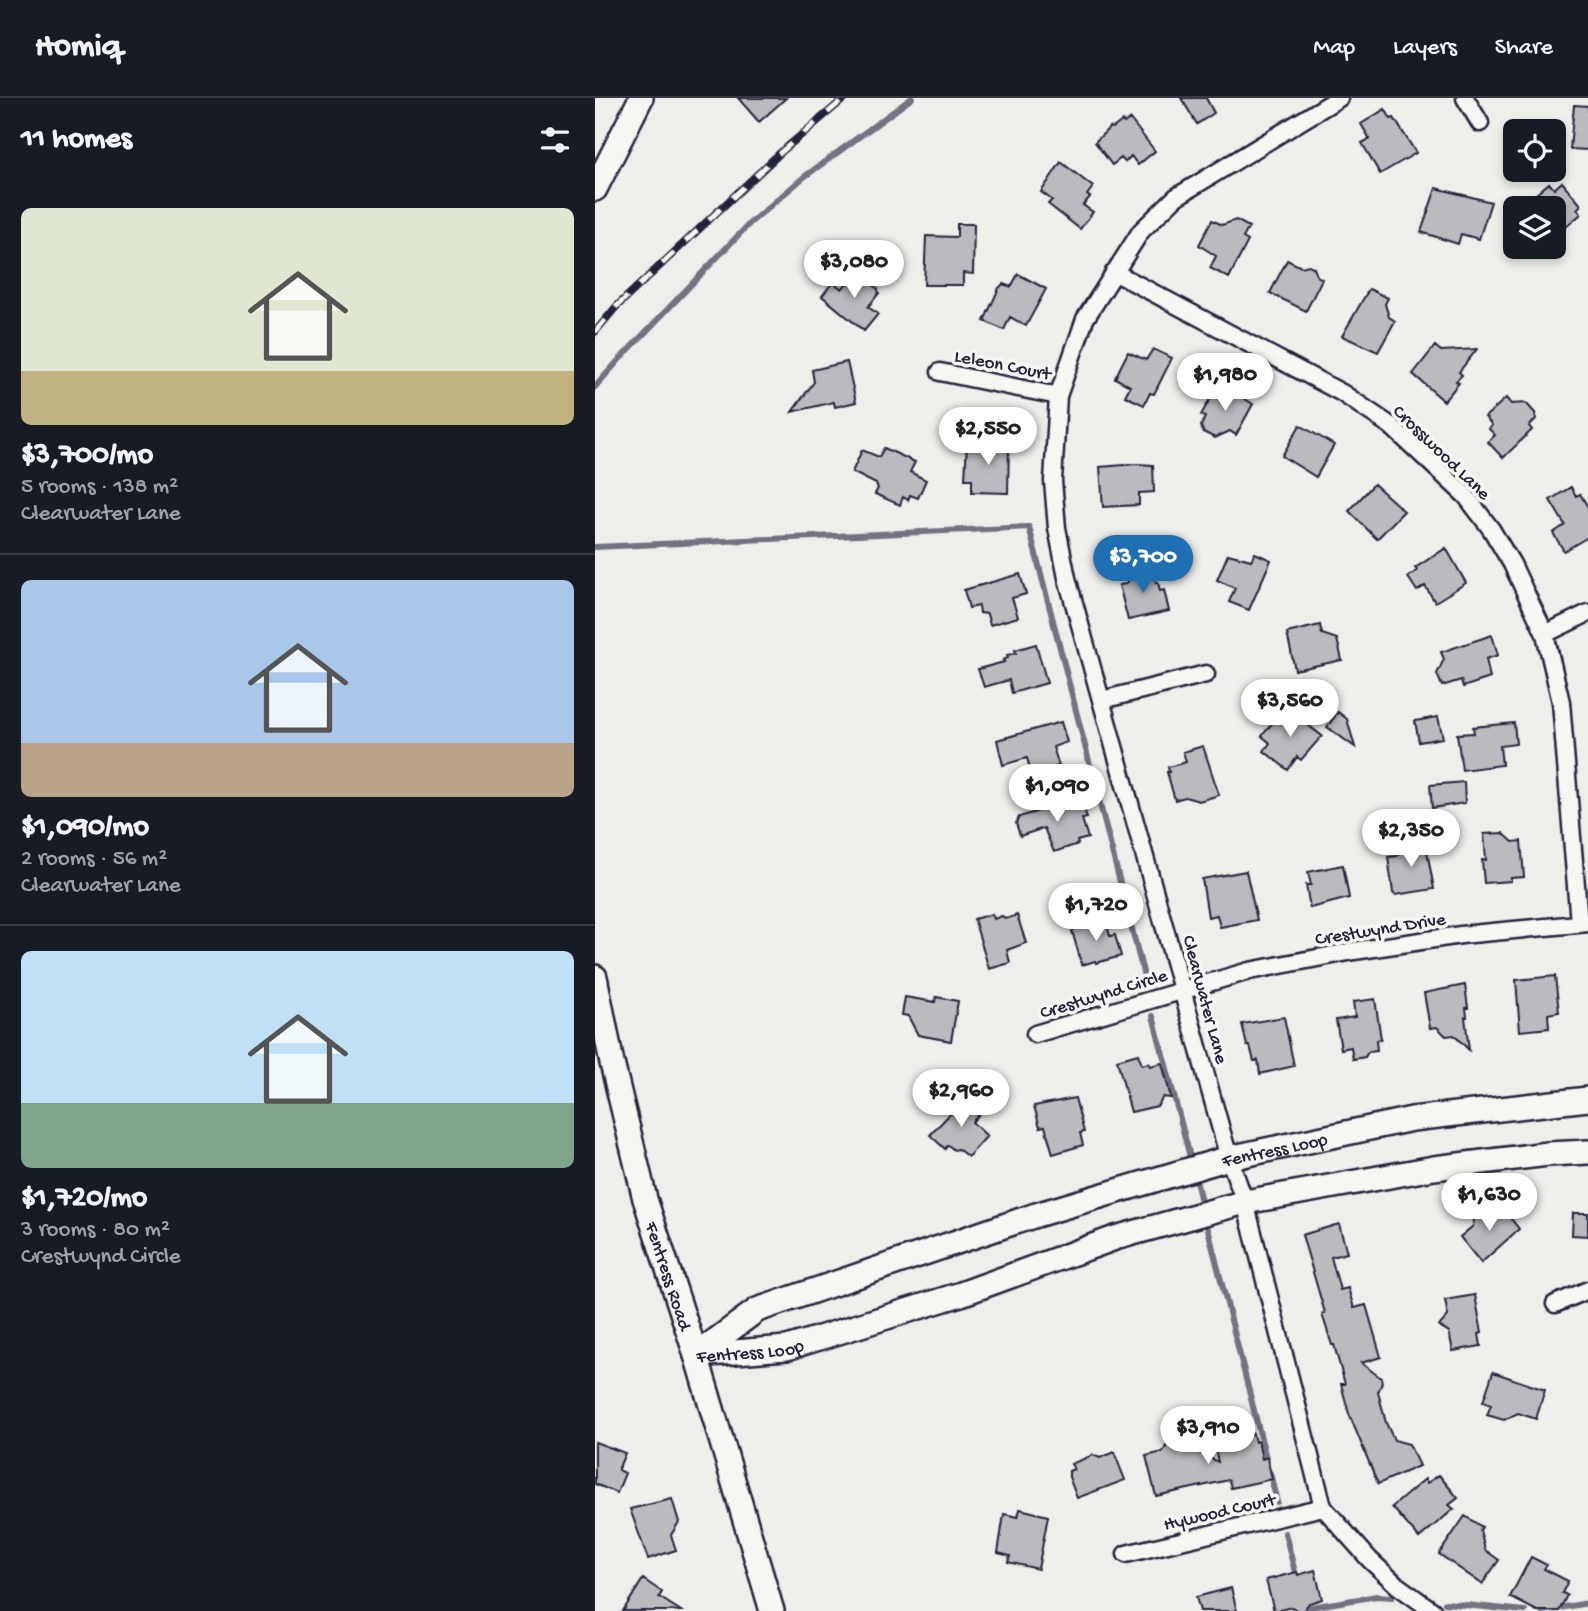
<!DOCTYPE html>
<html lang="en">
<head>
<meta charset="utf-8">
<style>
	:root { --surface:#171b24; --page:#242831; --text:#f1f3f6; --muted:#9ea1a6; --line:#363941; --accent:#1f6fb2 }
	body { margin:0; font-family:"Gochi Hand",sans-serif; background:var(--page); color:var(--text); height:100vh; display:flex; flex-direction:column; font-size:26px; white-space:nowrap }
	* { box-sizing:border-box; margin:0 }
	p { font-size:23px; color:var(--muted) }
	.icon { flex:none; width:38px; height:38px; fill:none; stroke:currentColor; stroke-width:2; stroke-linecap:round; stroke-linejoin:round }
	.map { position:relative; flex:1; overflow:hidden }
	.sheet { display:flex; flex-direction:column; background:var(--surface); width:595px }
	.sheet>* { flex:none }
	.tools { position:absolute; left:908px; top:21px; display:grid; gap:14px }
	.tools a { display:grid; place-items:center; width:63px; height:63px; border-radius:10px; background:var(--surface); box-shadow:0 4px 10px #0003; font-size:35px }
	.price { position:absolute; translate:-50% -60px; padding:0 16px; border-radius:24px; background:#fff; color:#222; font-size:23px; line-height:46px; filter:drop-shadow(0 2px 4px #0008) }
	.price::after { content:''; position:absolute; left:50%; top:42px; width:21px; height:16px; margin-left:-10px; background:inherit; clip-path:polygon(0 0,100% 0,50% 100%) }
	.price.current { background:var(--accent); color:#fff }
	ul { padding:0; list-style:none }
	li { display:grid; align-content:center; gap:14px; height:371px; padding:0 21px }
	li+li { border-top:2px solid var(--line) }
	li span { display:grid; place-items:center; height:217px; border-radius:10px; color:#555 }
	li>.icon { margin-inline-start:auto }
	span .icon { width:126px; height:126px; fill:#fffc; stroke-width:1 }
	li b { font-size:30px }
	h2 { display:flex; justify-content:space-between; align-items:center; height:84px; padding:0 21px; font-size:30px }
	header { display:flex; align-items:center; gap:42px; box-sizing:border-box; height:98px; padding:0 35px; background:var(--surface); border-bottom:2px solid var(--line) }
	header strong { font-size:33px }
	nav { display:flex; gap:38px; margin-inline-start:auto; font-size:24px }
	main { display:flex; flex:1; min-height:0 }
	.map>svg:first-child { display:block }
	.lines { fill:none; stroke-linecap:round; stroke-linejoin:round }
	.stream { stroke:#727281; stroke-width:6 }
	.building { fill:#bbbbbf; stroke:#22223b; stroke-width:2 }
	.street-casing { stroke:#22223b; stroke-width:21 }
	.secondary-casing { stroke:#22223b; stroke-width:28 }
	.street { stroke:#f6f6f2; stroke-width:16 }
	.secondary { stroke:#f6f6f2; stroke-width:23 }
	.rail-casing { stroke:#22223b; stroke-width:8 }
	.rail { stroke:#f6f6f2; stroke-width:5; stroke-dasharray:16; stroke-linecap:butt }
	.labels { text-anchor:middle; stroke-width:7; stroke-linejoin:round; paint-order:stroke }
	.street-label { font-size:19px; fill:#22223b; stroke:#f6f6f2 }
</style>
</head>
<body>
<header>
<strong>Homiq</strong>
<nav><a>Map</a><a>Layers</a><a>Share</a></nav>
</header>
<main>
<section class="sheet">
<h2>11 homes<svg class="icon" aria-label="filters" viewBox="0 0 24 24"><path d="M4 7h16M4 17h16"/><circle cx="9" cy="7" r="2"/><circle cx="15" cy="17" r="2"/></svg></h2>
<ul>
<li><span style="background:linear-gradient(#dfe7d0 75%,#c2b280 0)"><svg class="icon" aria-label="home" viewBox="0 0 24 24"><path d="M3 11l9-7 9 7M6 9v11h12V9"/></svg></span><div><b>$3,700/mo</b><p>5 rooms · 138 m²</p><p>Clearwater Lane</p></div></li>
<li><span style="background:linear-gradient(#a9c7e8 75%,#b9a48a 0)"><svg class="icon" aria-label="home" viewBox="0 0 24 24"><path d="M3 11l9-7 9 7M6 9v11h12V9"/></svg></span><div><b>$1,090/mo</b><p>2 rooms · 56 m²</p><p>Clearwater Lane</p></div></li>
<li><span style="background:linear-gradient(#bfe0f5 70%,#7fa58c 0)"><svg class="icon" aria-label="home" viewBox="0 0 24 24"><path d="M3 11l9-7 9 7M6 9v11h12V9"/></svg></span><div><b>$1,720/mo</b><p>3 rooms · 80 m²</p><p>Crestwynd Circle</p></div></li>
</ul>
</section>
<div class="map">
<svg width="993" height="1513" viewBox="0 0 993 1513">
	<rect width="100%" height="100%" fill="#eeeeeb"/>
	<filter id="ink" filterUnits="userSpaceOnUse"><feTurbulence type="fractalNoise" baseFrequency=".0143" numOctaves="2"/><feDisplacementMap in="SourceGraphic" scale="14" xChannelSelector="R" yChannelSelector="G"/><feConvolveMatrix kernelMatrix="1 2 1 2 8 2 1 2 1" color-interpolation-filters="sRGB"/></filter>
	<g filter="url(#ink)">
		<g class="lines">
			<!-- stream -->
			<path class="stream" d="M0 289 23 263 155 125 209 79 317 0
				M0 449 434 429 551 886
				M558 918 595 1059
				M601 1082 606 1104
				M612 1127 672 1364
				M675 1375 682 1404
				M690 1435 702 1482
				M708 1503 710 1510 782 1498 797 1499
				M850 1505 930 1513
				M947 1513 993 1505"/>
		</g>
		<!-- building -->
		<path class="building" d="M143 0H191L164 24Z
			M586 0H611L619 15 602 26Z
			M979 7 993 8V52L975 51Z
			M790 11 796 21 799 20 821 55 785 76 767 45 775 41 766 26Z
			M535 21 560 53 543 67 536 58 530 64 526 60 517 67 500 44 515 29 518 30 527 23 529 25Z
			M466 64 498 89 492 97 495 99 488 107 498 114 485 131 453 106 457 102 446 94Z
			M967 84 986 107 982 111 986 116 966 133 959 125V110H925L954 85 959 91Z
			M841 90 896 104 884 141 866 136 863 146 826 134Z
			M617 122 627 127 641 122 654 129 648 140 653 143 634 180 615 170 621 158 604 147Z
			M362 126H379L378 176 368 175V187H329L331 138 362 139Z
			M692 162 706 169 714 167 719 170 722 178 727 181 711 213 675 195Z
			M261 173 283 191 284 195 273 209 283 216 269 233 227 198 238 184 247 191Z
			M423 176 451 191 431 228 415 219 409 232 389 223 404 190 408 186 416 189Z
			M774 191 793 200 790 206 794 219 800 223 783 254 747 238Z
			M840 248 846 253 882 251 864 274 867 277 861 283 864 285 849 303 818 276Z
			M558 251 577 260 559 296 555 295 549 307 530 298 535 288 520 280 533 254 551 262Z
			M252 264 261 304 240 309 239 304 197 314 219 284 217 272Z
			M624 285 658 306 641 337 635 333 620 340 608 334 606 328 610 319 606 317Z
			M911 300 916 306 931 305 940 315 941 321 934 328 937 332 908 360 893 344 900 337 894 331 897 327 890 319Z
			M705 327 739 347 721 379 687 358Z
			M372 344 414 345 413 395 377 394V381H370Z
			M289 350 320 364 315 374 331 382 323 400 315 397 313 402 308 399 305 407 280 396 283 390 281 386 257 374 267 352 284 359Z
			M542 366 558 367 559 394 544 395V407L508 409 505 369Z
			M779 386 809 413 782 441 754 413Z
			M976 389 981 398 985 396 993 409V439L969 453 958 435 970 427 955 402Z
			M851 450 871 485 840 504 830 488 822 493 813 479 822 473 820 470Z
			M660 455 676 462 654 512 634 504 640 490 622 482 633 456 656 462Z
			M557 469 561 485 563 484 565 493 569 492 574 513 533 522 524 487 531 486 540 473Z
			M425 476 431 496 417 500 423 519 395 527 392 516 385 515 384 508 374 510 369 492Z
			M725 527 727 536 742 541 747 562 700 572 692 535Z
			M897 537 903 557 891 561 895 580 868 589 866 582 847 588 842 576 849 561 846 554Z
			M441 546 452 585 417 595 414 582 389 589 383 571 409 564 408 562 413 560 412 557 421 555 420 552Z
			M690 609 727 638 706 662 702 659 693 672 669 653 675 645 667 638Z
			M743 614 752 621 760 649 732 629Z
			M843 619 848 640 824 644 820 623Z
			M466 624 472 644 458 649 464 668 436 675 432 660 408 667 402 642Z
			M919 625 921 646 905 648 907 667 867 672 862 636 879 635 878 629Z
			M608 648 624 697 604 703 590 699 580 702 572 674H574L573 669 591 664 588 654Z
			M869 684 870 705 837 710 835 687Z
			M486 700 492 720 487 721 493 740 482 743 483 746 459 754 449 730 425 738 421 725 424 719Z
			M908 735 918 744 926 743 929 779 916 780V783L889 785 887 762H891L889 736Z
			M830 742 839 791 800 797 798 795 793 759 802 758 815 743Z
			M748 767 754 800 715 810 711 787H716L713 774Z
			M651 773 662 822 625 829 622 817 613 819 607 781Z
			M397 816 399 821 407 818 411 821 422 817 431 845 412 852 415 865 394 871 379 821Z
			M496 822 500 826 511 823 515 838 520 837 526 858 501 865 500 863 487 867 477 833Z
			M960 878 964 914 953 916 954 930 925 933 921 882Z
			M870 887 873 910H871L872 919H870L874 952 859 937 851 938 842 929 835 930 829 895Z
			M310 899 340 904 341 899 363 903 356 943 323 937 313 918 307 917Z
			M780 901 786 941 781 942 782 953 773 954 770 959 758 961 756 949 746 951 741 922 760 919 758 904Z
			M689 919 699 968 665 976 663 962 659 963 655 948H652L647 926Z
			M543 956 547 967 554 965 555 968 567 965 576 1000 568 999 562 1008 536 1014 522 962Z
			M371 999 387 1013 377 1024 392 1038 373 1059 363 1051 359 1052 353 1047 350 1051 335 1037Z
			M480 1000 489 1034 485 1035 488 1047 458 1056 450 1028 445 1029 439 1008Z
			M905 1107 924 1131 886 1165 865 1139 878 1128 880 1116H894Z
			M978 1115H993V1138L977 1137Z
			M744 1126 752 1155 736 1159 745 1192 753 1190 759 1210 771 1207 786 1259 766 1265 786 1280 787 1285 783 1294 791 1325 799 1342 814 1346 824 1368 783 1386 754 1316 746 1286H750L739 1247H737L727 1216 730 1215 707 1137Z
			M880 1197 887 1235 884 1236 886 1248 858 1253 854 1234 844 1228 853 1218 850 1202Z
			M898 1274 950 1292 941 1321 923 1315 909 1322 892 1317 896 1307 888 1304Z
			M658 1336 660 1344 663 1343 667 1361 672 1359 677 1381 636 1390 634 1382 561 1398 551 1358 568 1354 574 1343 585 1349 591 1348 623 1364 619 1346Z
			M0 1344 30 1355 23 1372 30 1375 22 1395 0 1386Z
			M519 1354 530 1382 482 1400 474 1379V1373L479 1371 476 1366 498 1357 505 1360Z
			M844 1377 863 1400 854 1407 859 1411 824 1440 797 1409 830 1381 832 1385Z
			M77 1401 84 1424 76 1437 81 1452 53 1461 35 1411Z
			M425 1411 453 1418 443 1471 413 1464 415 1458 403 1455 409 1416 423 1419Z
			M870 1418 887 1429 885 1432 890 1452 904 1462 887 1486 844 1456Z
			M936 1459 952 1467 949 1471 973 1483 967 1495 972 1497 964 1513H942L915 1499Z
			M720 1472 727 1501 714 1505 708 1513H703L697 1509 679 1513 671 1482 702 1474 703 1477Z
			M48 1481 67 1494 64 1499 86 1513H28Z
			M636 1490 642 1513H605L601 1499Z"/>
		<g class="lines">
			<defs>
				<path id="street" d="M744 0 581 99 546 133 490 221 463 298 458 383 462 430 472 480 634 1060 650 1104 728 1409 775 1462 803 1488 838 1513
					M870 0 885 25
					M519 174 747 295 796 328 871 398 896 431 917 466 950 536 966 604 984 825
					M345 274 463 298
					M950 536 993 515
					M507 602 611 576
					M440 936 654 873 759 853 866 837 993 825
					M960 1206 993 1192
					M531 1456 728 1409"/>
				<g id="secondary">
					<path d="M0 91 46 0"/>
					<path id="s1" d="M0 879 17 965 50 1101 101 1257 177 1513"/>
					<path id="s2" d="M101 1257 162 1212 441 1117 634 1060 817 1021 993 1001"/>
					<path id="s3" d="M101 1257 192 1250 366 1196 520 1140 650 1104 839 1070 953 1056 993 1054"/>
				</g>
			</defs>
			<!-- street casing -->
			<use href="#street" class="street-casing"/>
			<!-- secondary casing -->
			<use href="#secondary" class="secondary-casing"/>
			<!-- street -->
			<use href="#street" class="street"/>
			<!-- secondary -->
			<use href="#secondary" class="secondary"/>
			<defs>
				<path id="rail" d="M0 234 21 209 185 55 250 0"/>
			</defs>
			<!-- rail casing -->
			<use href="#rail" class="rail-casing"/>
			<!-- rail -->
			<use href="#rail" class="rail"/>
		</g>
	</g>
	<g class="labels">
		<!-- street labels -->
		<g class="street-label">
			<text transform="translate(408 265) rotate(11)" y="7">Leleon Court</text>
			<text transform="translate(848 353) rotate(44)" y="7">Crosswood Lane</text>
			<text transform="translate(785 829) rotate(-9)" y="7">Crestwynd Drive</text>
			<text transform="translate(508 894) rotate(-17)" y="7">Crestwynd Circle</text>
			<text transform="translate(612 901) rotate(75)" y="7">Clearwater Lane</text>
			<text dy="7" stroke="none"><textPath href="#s2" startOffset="618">Fentress Loop</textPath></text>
			<text dy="7" stroke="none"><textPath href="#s1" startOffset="308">Fentress Road</textPath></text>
			<text dy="7" stroke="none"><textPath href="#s3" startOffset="54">Fentress Loop</textPath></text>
			<text transform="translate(624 1412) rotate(-13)" y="7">Hywood Court</text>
		</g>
	</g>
</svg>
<div class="tools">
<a><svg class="icon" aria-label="locate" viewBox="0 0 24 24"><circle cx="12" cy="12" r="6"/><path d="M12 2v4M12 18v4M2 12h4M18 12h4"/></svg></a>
<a><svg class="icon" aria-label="layers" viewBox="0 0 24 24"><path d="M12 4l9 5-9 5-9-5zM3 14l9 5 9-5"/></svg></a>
</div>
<b class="price" style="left:259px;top:202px">$3,080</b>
<b class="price" style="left:630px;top:315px">$1,980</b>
<b class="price" style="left:393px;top:369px">$2,550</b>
<b class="price current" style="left:548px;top:497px">$3,700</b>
<b class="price" style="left:695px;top:641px">$3,560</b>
<b class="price" style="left:462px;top:726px">$1,090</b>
<b class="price" style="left:816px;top:771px">$2,350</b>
<b class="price" style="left:501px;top:845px">$1,720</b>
<b class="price" style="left:366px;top:1031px">$2,960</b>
<b class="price" style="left:894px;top:1135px">$1,630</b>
<b class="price" style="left:613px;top:1368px">$3,910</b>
</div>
</main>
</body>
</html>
